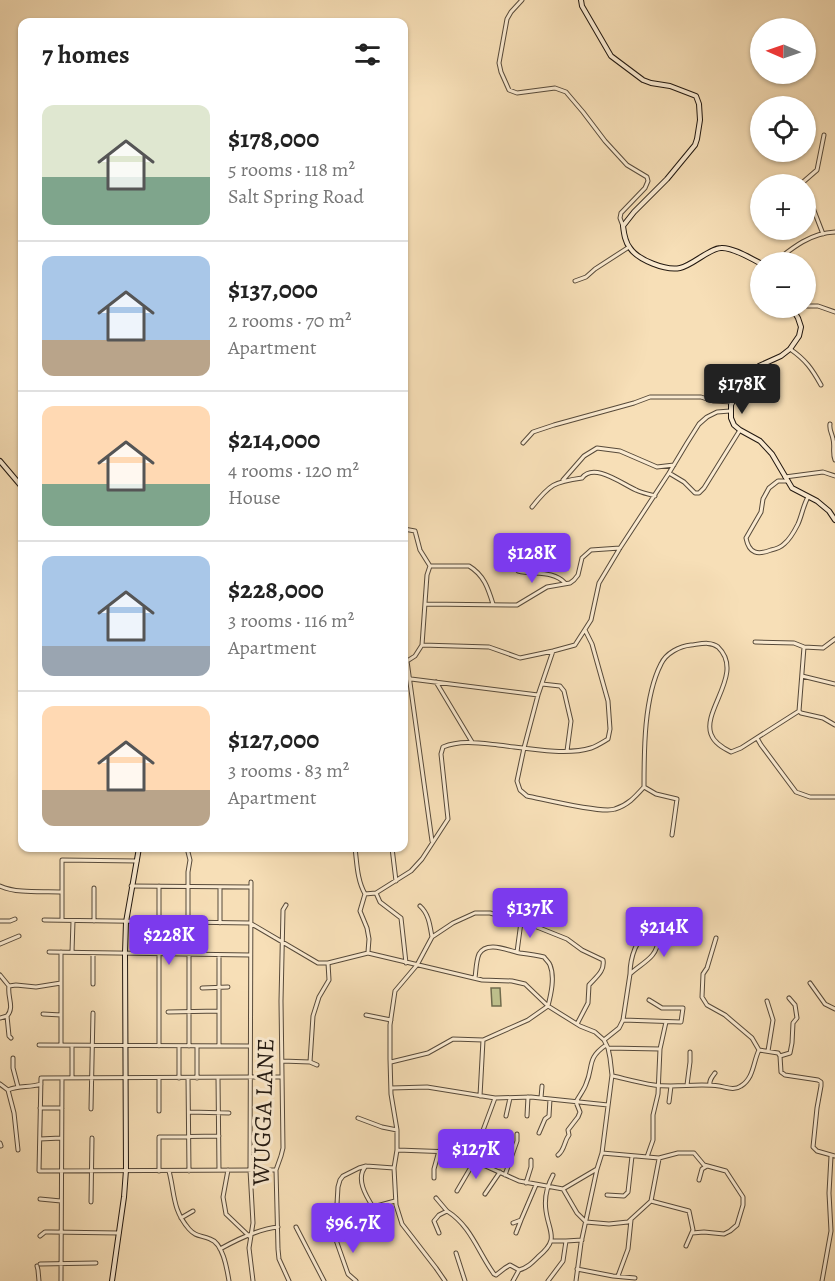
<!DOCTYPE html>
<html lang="en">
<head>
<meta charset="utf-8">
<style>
	:root { --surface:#fff; --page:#f6f6f6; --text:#222; --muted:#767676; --line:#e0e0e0; --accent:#7c3aed }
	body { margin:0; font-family:Alegreya,serif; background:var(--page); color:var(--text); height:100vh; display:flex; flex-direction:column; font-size:22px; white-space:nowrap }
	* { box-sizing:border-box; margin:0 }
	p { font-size:20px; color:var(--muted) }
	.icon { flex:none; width:33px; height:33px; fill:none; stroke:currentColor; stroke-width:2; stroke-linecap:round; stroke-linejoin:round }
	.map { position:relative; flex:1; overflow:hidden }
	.sheet { position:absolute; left:18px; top:18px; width:390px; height:834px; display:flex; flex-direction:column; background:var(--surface); border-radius:12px; box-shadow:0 2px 4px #0004 }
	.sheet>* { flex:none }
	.needle { width:39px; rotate:272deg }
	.controls { position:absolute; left:750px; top:18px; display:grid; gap:12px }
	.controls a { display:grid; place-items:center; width:66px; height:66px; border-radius:50%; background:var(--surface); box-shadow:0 2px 4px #0004; font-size:30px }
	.price { position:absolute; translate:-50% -51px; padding:0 14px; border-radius:6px; background:var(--accent); color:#fff; font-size:20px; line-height:39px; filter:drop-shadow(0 2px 3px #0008) }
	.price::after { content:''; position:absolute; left:50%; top:36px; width:18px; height:14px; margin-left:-9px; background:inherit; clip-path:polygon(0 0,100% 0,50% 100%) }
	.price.on { background:#222; color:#fff }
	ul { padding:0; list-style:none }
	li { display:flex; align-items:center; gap:18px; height:150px; padding:0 24px }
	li+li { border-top:2px solid var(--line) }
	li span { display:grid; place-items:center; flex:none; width:168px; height:120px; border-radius:12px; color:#555 }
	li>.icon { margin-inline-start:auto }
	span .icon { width:72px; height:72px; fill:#fffc; stroke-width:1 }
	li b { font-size:26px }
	h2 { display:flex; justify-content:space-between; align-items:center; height:72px; padding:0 24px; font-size:26px }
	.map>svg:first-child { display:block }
	.green { fill:#bfc18d; stroke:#706c4e; stroke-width:1.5 }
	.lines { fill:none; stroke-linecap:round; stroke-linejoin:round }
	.street-casing { stroke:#574a3a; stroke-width:5 }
	.secondary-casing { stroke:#221810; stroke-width:6 }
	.street { stroke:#faead0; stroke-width:3 }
	.secondary { stroke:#faead0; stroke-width:4 }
	.labels { text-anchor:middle; stroke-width:6; stroke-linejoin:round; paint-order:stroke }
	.street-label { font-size:24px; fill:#221810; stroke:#faead0 }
</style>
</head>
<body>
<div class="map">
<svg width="835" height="1281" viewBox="0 0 835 1281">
	<rect width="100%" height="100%" fill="#f7dfb7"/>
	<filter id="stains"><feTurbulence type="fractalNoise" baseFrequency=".00333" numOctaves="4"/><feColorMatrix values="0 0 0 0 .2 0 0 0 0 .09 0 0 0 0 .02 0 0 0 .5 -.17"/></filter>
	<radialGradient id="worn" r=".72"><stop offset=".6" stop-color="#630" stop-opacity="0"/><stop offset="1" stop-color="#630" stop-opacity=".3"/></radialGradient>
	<!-- green -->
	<path class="green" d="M491 988H500L501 1006H492Z"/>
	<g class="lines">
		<defs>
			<path id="street" d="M522 0 511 12 507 19 499 63 501 72 509 90 517 93 555 88 566 92 583 112 605 141 627 165 647 177 648 181 645 188 621 213 620 218 623 226
				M803 184 802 183 817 170 824 135
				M806 190 823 234
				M775 262C793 247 811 233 835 232
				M575 281 586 277 595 269 629 247
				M806 306H818L835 312
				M792 309 798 308
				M790 349C806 360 812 369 821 385
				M830 424C829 430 832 433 833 439 835 446 832 453 835 460
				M523 443 533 432 554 425 634 403 650 397H701L713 401 733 402
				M669 473 684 482 695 493H699L704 488 740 430
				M785 477 823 472 835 476
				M563 480 584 456 597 448 620 451 657 467 674 465
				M788 481H778L769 488 763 499 761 512 746 538C749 554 758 555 771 550 776 549 780 548 784 544 789 540 795 530 798 524 802 515 803 506 808 497
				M532 507C550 484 554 482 582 478 594 462 622 484 636 490 642 493 649 494 655 496
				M404 529 415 531 420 550 430 566
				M503 540 512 561 518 571C534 575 553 570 565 583
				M425 604 517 605 547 587 570 583 574 580 578 575 582 558 591 550 620 548
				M755 642 794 643 804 647
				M422 645 489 647 520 658 553 651 575 645 591 620 599 583 620 548 669 473 687 443 699 424 707 417 717 412 730 411
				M553 651 538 695 524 748 517 781 520 790 527 796C543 799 603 814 615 809 628 805 635 797 644 787L656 794 677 799 672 835
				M407 661 432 841
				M404 663 415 656 422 645 427 575 430 566H469C484 575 488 588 493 604
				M802 676 835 684
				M411 679 538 695
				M436 682 472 742
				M542 684 560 686 564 691 571 721 567 751
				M799 711 804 647 823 648 835 639
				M799 711 801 713 823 718 835 725
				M757 738 761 745 796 792 810 797H835
				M644 787C644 750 644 697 661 664 666 653 680 646 691 645 700 644 711 641 718 647 745 673 702 710 711 734 714 743 723 748 731 752L741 748 799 711
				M187 848 190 860 188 872V923
				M355 848C357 863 357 880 365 894
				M392 848 396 881
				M251 882 250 1170 253 1223 249 1248 253 1281
				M0 886C18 894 43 891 62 892
				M131 886 251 887
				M220 887V923
				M376 893 380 902 401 918 406 963
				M365 894 376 893 411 871 422 859 448 819 441 754 443 747C461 740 479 743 498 745 525 748 566 756 591 748 597 746 603 742 608 739L610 729 608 701 592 644 585 630
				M365 894 360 911 367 928 369 939 368 952
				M286 905 283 910 281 1001 283 1148 281 1156 276 1170 278 1249 279 1259 289 1281
				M420 906C429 914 430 926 432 937
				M44 920 250 923 318 963H328L368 953 482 980 512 981 525 984 548 1006 580 1026 595 1032 604 1040 608 1048 610 1058 612 1075 602 1153 597 1169 581 1243 576 1281
				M62 920V860L137 861
				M0 921H10L15 919
				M94 921V888
				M716 938 707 968 703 974 702 997 707 1005 725 1015 752 1038 759 1050 778 1053 780 1056 781 1072 785 1075 818 1080 821 1082V1086L817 1108 813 1147 817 1151 835 1156
				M0 944 19 936
				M49 952 250 955
				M72 952 73 921
				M517 952 521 922
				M93 953V984
				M179 954V923
				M189 955V1046
				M219 955V1045
				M0 975 9 986
				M475 978C476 971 476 961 479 954 487 940 509 951 520 953 528 954 536 955 544 957 546 960 549 962 550 965 555 977 551 994 548 1006L528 1020 483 1040 480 1096
				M810 983 825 1004 835 1009
				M202 988 228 987
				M767 1001 773 1020 768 1051
				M168 1012 219 1011
				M43 1014 61 1015
				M366 1015 391 1020
				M7 1016 9 1036 11 1038
				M0 1018 7 1016C15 1007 7 997 9 986L16 985 36 987 61 983
				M623 1020 681 1022 683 1008H662L649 1000
				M604 1040 619 1028 623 1020 630 974C641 963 658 958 658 939L652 932C636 934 630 960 630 974
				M39 1045 249 1046
				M61 1045V952
				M72 1046V1078
				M159 1046V886
				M197 1046V1078
				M608 1048 660 1049
				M780 1056 790 1053 792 1043 793 1023 797 1018 795 1005 789 998
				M13 1058V1068L18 1087
				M282 1061 310 1062 317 1065
				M310 1062 313 1016 319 997 329 980 328 963
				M391 1062 428 1053 453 1039 483 1040
				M613 1076C626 1079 640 1083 654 1085 675 1088 697 1083 719 1086 726 1087 734 1091 741 1086 754 1078 753 1062 759 1050
				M179 1078V1047
				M188 1078 189 1171
				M218 1078 219 1170
				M0 1084 8 1090
				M687 1085 690 1062V1052
				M710 1085C709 1080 712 1077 715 1073
				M391 1088 427 1087 495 1098 531 1097 608 1105
				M541 1098 542 1086
				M669 1102 671 1086
				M40 1108H62
				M91 1109 93 1013
				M159 1111V1078
				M189 1112 229 1113
				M506 1116 510 1098
				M527 1116 528 1097
				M358 1118 382 1127 397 1130
				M539 1133 545 1119 549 1116 550 1099
				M40 1139 61 1138
				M0 1143 1 1146
				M18 1150 14 1113 8 1090C20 1085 29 1088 41 1084
				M398 1150 451 1152 472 1160 519 1181 563 1189 597 1169
				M602 1153 659 1158 678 1153H694L704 1165 726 1171 743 1197V1205L737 1225 730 1231 724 1234 704 1232 692 1233
				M558 1155C565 1150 564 1141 569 1135L568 1130 578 1117 580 1112 576 1102C579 1096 584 1090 586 1084 594 1066 586 1059 606 1045
				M647 1157 653 1140V1115L658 1094 660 1049 666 1022
				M472 1160 495 1098
				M394 1168 366 1166C355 1178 366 1196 373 1207L395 1201
				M228 1170 223 1197 226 1214 249 1236
				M276 1170 39 1171 41 1078 282 1077
				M159 1171V1137L219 1136
				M169 1171C175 1194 172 1209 189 1229 196 1237 201 1235 210 1239 223 1243 227 1269 229 1281
				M505 1175 517 1141V1134
				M434 1178V1169L439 1151
				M699 1180 702 1169 707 1166
				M526 1183 531 1167V1160
				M563 1189 577 1213 586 1222 609 1224 628 1222 651 1201 659 1159
				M457 1191 474 1162
				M485 1194 500 1172
				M607 1195 624 1196 628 1192 632 1156
				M436 1198 447 1211
				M40 1199 61 1201
				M651 1201 689 1211 693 1230 686 1246
				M91 1202 92 1138
				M181 1218 193 1211
				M513 1223 521 1220 536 1185
				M296 1227 324 1281
				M439 1233 434 1221 439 1215 447 1211C471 1226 478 1252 494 1274L496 1275 505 1268 510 1265 519 1270C527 1268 532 1263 538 1257 560 1239 549 1233 546 1211 544 1198 547 1186 553 1175
				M516 1233 521 1220
				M40 1236 45 1232H51L119 1233
				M552 1241H566
				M220 1249C238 1239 258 1229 278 1227
				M456 1253 465 1281
				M40 1264 96 1263
				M37 1266 38 1270 39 1281
				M577 1269 613 1276 635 1278
				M618 1276 628 1249 631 1220
				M61 1281 62 1078
				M356 1281 348 1274 336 1240 340 1219 337 1204 338 1187 340 1180 343 1176 359 1168 366 1166
				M445 1281 436 1268 402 1224 396 1205 394 1168 397 1150V1130L391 1094 390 1059V1025L395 991 417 965 432 937 453 923 475 913H490L532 925 567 939 582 950 603 960C605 971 596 977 589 985L588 1003 577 1024
				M513 1281 519 1270
				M548 1281 563 1261 566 1241 582 1240
				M822 1281 831 1231 829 1193 831 1156"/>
			<path id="secondary" d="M581 0 582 6 611 56 643 80 651 83 670 86 696 96 699 104 700 120 697 139 695 145 667 179 634 212 623 226C624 234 625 242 630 248 638 260 666 271 680 268 693 265 710 248 721 248 732 247 750 258 760 263
				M792 308 798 318 801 327 799 336 790 349 781 356 759 366 745 377 731 405V418L734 425 740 430 760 441 772 454 792 488 817 501 829 511 835 520
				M0 461 22 487
				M112 1281 124 1197 126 1170 125 953 126 922 139 848"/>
		</defs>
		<!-- street casing -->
		<use href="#street" class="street-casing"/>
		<!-- secondary casing -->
		<use href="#secondary" class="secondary-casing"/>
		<!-- street -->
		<use href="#street" class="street"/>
		<!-- secondary -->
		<use href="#secondary" class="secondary"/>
	</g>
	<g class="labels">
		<!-- street labels -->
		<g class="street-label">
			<text transform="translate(263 1112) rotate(-88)" y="8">WUGGA LANE</text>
		</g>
	</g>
	<rect width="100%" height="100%" filter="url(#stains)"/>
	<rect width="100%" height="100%" fill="url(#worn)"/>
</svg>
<div class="controls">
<a><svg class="needle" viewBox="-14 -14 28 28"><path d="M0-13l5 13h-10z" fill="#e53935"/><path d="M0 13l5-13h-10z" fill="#767676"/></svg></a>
<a><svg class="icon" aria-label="locate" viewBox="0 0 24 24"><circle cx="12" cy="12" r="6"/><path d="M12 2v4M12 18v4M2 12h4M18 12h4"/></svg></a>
<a>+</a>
<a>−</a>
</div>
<b class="price on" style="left:742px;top:415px">$178K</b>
<b class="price" style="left:532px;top:584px">$128K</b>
<b class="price" style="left:530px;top:939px">$137K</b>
<b class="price" style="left:664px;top:958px">$214K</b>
<b class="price" style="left:169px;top:966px">$228K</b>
<b class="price" style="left:476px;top:1180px">$127K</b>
<b class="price" style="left:353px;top:1254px">$96.7K</b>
<section class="sheet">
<h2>7 homes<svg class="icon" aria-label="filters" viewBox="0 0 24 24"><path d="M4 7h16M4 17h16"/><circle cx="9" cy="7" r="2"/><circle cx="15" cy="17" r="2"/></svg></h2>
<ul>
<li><span style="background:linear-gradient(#dfe7d0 60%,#7fa58c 0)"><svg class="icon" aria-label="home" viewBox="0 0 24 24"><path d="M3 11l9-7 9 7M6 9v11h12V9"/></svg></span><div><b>$178,000</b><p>5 rooms · 118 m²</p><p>Salt Spring Road</p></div></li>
<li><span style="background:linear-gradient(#a9c7e8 70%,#b9a48a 0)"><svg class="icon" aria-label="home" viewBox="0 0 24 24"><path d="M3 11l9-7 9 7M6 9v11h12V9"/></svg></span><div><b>$137,000</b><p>2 rooms · 70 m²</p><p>Apartment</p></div></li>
<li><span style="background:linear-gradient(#ffd9b3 65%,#7fa58c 0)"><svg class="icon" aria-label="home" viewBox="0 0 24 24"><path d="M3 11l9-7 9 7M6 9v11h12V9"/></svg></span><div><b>$214,000</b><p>4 rooms · 120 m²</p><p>House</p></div></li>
<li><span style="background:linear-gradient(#a9c7e8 75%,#9aa5b1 0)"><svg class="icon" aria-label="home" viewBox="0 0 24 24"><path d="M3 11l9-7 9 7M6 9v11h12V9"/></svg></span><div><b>$228,000</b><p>3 rooms · 116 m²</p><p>Apartment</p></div></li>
<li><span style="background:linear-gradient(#ffd9b3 70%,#b9a48a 0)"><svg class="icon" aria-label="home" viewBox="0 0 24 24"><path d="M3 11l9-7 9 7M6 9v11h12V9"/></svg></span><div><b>$127,000</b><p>3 rooms · 83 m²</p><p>Apartment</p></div></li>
</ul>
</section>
</div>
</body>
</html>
